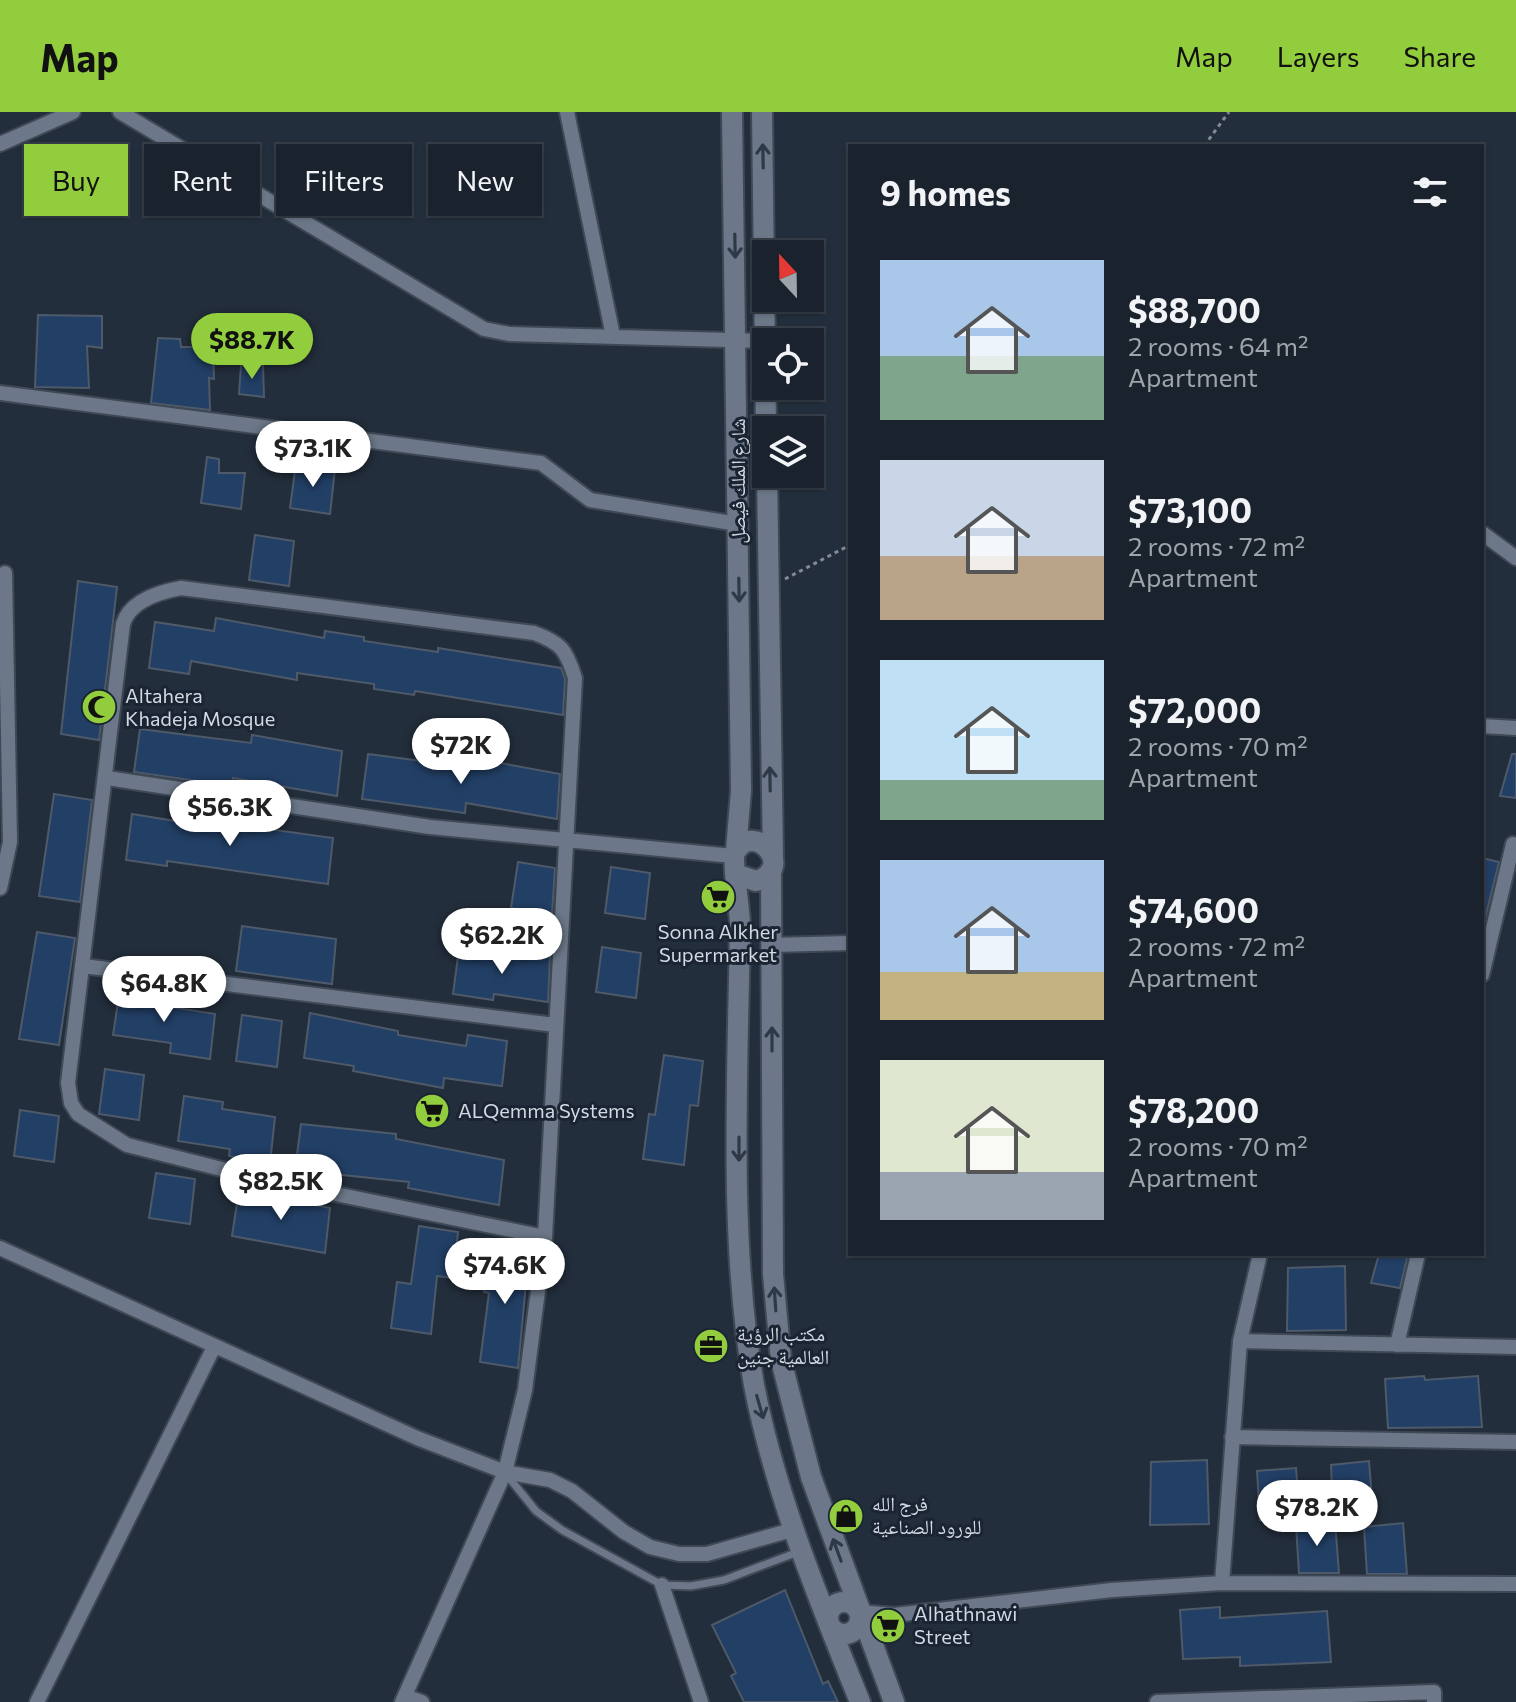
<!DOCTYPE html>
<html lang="en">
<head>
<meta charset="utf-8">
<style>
	:root { --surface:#1a222d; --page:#272f39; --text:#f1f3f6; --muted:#9fa4aa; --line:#383f49; --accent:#92cd3e }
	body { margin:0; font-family:Commissioner,"Noto Naskh Arabic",sans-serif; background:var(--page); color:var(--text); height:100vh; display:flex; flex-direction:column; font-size:30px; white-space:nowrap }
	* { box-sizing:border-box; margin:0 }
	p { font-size:26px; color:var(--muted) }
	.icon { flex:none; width:44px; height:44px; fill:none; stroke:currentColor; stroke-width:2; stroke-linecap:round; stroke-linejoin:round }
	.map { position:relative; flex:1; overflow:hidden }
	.panel { position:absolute; left:848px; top:32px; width:636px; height:1112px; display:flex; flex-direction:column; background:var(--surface); border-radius:0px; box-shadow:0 2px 6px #0004,0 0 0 2px var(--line) }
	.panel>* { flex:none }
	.hud { position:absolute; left:24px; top:32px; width:704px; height:72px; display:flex; gap:16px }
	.needle { width:52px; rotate:338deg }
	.buttons { position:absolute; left:752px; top:128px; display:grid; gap:16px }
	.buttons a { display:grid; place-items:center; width:72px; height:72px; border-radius:0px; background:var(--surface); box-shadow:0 2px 6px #0004,0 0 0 2px var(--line); font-size:40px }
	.price { position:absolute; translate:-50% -68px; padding:0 18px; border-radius:28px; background:#fff; color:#222; font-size:26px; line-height:52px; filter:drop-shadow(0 2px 4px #0008) }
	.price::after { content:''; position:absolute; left:50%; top:48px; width:24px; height:18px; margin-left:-12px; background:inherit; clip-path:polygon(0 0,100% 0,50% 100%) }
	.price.on { background:var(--accent); color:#111 }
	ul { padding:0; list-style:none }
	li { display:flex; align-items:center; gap:24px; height:200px; padding:0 32px }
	li span { display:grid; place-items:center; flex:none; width:224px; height:160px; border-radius:0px; color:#555 }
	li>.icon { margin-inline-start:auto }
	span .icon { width:96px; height:96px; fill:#fffc; stroke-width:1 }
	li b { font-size:34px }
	h2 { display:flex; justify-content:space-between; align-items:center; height:96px; padding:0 32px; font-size:34px }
	.chip { padding:0 28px; border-radius:0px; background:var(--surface); box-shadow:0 2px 6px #0004,0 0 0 2px var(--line); font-size:28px; line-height:72px }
	.chip.on { background:var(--accent); color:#111 }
	header { display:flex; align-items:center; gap:48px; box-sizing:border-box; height:112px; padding:0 40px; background:var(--accent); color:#111 }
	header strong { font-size:38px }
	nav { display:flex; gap:44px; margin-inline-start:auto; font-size:28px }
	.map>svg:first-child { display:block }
	.building { fill:#223f65; stroke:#4e5969; stroke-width:2 }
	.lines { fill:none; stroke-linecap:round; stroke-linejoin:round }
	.service-casing { stroke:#3f4955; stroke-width:11 }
	.minor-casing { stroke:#3f4955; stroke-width:18 }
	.secondary-casing { stroke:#3f4955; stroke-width:24 }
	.path { stroke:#828b96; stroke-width:3; stroke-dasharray:4 4; stroke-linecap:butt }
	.service { stroke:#6c7889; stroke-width:7 }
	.minor { stroke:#6c7889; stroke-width:14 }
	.secondary { stroke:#6c7889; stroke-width:20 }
	.oneway { stroke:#2e3948 }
	.labels { text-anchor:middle; stroke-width:6; stroke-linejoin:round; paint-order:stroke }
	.street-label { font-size:20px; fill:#d2d9e2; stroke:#1a2432 }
	.poi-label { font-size:20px; fill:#d2d9e2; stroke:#1a2432; text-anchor:start }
</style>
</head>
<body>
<header>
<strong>Map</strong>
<nav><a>Map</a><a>Layers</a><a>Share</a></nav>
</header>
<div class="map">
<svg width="1516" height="1590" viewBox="0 0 1516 1590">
	<rect width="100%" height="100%" fill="#232e3c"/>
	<!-- building -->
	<path class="building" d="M38 203 102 204V236L87 234 89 276 35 275Z
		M158 226 180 227 181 235H213L214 267 209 266 210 298 151 291Z
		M241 253H263L264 285 239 282Z
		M207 345 219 347V361H245L241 397 201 391Z
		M296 351 335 357 330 402 290 396Z
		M255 423 294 429 289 474 249 468Z
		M78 469 117 475 99 628 61 622Z
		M216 506 324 526 325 519 364 525V529L438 540V536L561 556 565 567 563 603 415 579 414 583 374 577V572L297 561V568L191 549 189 562 149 556 155 510 214 519Z
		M140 617 251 631 252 623 342 639 337 684 233 666 232 674 134 660Z
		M368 642 483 657 484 648 560 662 557 707 466 691 465 701 362 687Z
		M1512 642H1516V686L1500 684Z
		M54 682 92 688 80 790 39 784Z
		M132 702 188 711V706L333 726 328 772 167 749V754L126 748Z
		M1482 746 1499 750 1482 819Z
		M518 750 555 756 552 802 511 796Z
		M611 755 650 761 645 807 605 801Z
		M242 814 336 827 332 872 236 859Z
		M37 820 75 826 59 933 19 927Z
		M602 835 641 841 636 886 596 880Z
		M459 837 516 845 517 839 550 844 548 890 494 882 493 888 453 882Z
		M120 877 159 883 158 893 215 902 210 947 170 941 171 931 113 923Z
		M310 901 398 919V923L466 934 468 923 507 929 502 974 444 966 443 976 353 959 354 954 304 946Z
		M242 903 282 909 277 955 236 949Z
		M664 943 703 949 698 994 690 993 684 1053 643 1047 649 1002 655 1003Z
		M105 957 144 963 139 1008 99 1002Z
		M184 984 223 990 222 997 275 1005 270 1051 229 1044 230 1037 178 1029Z
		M20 998 59 1004 54 1050 14 1044Z
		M301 1012 396 1022V1027L504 1048 499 1093 408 1076 409 1070 295 1058Z
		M156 1061 195 1067 190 1112 149 1106Z
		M239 1078 330 1096 325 1141 232 1124Z
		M419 1114 458 1120 453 1166 437 1164 431 1222 391 1216 397 1170 411 1172Z
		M490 1134 529 1140 518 1256 480 1250 489 1181 484 1180Z
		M1379 1142H1408L1400 1176 1371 1171Z
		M1345 1154 1346 1218 1287 1219 1288 1156Z
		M1424 1264 1425 1268 1478 1264 1482 1315 1388 1316 1385 1267Z
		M1207 1348 1209 1412 1150 1413 1151 1350Z
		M1369 1349 1373 1400 1333 1402 1331 1353Z
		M1296 1356 1300 1407 1260 1408 1257 1359Z
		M1335 1410 1339 1461H1299L1296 1413Z
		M1403 1411 1407 1462H1367L1364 1415Z
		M785 1478 823 1572 828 1569 838 1590H744L731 1564 736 1561 712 1513Z
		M1220 1495V1506L1327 1499 1331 1550 1240 1554V1545L1183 1547 1180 1498Z"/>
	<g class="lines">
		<defs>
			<path id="service" d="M506 1362 536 1399 562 1418 662 1473 691 1474 724 1468 798 1440"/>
			<path id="minor" d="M120 0 484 217 509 222 766 229
				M567 0 613 224
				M0 32 73 0
				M0 281 541 351 590 388 738 412
				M1482 421 1516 446
				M181 476 534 521C561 531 566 537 575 566L545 1125 253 1065 127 1033 78 1002 71 991 68 971 123 512C130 489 159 480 181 476Z
				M1482 614 1516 616
				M107 666 430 715 733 744
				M0 776 10 730 5 461
				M771 833 850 831
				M83 854 555 913
				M1482 863 1513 732
				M0 1136 417 1326 505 1360 550 1368 572 1379 624 1420 650 1435 679 1442H707L795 1417
				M1260 1142 1240 1229 1516 1235
				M1397 1233 1418 1142
				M1232 1325 1516 1330
				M1222 1471 1240 1229
				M662 1473 701 1590
				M860 1500 894 1503 1112 1478 1222 1471 1516 1472
				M405 1584 422 1590
				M37 1590 214 1235
				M402 1590 505 1360 525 1278 545 1125
				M1157 1590 1434 1580V1590"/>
			<path id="secondary" d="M732 0 741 679 736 738
				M762 0 766 318
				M767 362 773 744
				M771 758 773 1162 781 1248 811 1365 894 1590
				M738 763 756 769C797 757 755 708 736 739 731 746 740 798 740 812 738 959 728 1130 754 1273 775 1382 819 1488 860 1590
				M828 1506a16 16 0 1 1 32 0a16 16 0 1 1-32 0Z"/>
		</defs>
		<!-- service casing -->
		<use href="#service" class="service-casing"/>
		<!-- minor casing -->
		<use href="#minor" class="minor-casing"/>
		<!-- secondary casing -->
		<use href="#secondary" class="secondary-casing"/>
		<!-- path -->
		<path class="path" d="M1204 34 1229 0
			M785 467 850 433"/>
		<!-- service -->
		<use href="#service" class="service"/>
		<!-- minor -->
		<use href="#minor" class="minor"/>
		<!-- secondary -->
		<use href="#secondary" class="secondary"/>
	</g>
	<!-- one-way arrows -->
	<defs><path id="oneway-shaft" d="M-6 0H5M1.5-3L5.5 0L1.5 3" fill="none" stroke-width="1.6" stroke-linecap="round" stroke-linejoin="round" transform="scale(2)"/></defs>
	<g class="oneway">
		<use href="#oneway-shaft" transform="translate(763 44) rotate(-91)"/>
		<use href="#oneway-shaft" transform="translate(735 134) rotate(89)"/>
		<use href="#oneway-shaft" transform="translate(739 478) rotate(89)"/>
		<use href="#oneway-shaft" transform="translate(770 667) rotate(-91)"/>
		<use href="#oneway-shaft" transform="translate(772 927) rotate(-90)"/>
		<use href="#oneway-shaft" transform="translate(739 1037) rotate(90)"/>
		<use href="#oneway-shaft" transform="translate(775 1187) rotate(-94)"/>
		<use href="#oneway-shaft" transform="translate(760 1295) rotate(74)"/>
		<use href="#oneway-shaft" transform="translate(837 1438) rotate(-110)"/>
	</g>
	<!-- icons -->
	<defs>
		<symbol id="mosque-disc" viewBox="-11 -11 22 22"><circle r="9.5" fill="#92cd3e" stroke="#1a2432"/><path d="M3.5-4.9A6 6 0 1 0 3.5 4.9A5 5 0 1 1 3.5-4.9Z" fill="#111"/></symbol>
		<symbol id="supermarket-disc" viewBox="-11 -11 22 22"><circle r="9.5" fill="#92cd3e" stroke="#1a2432"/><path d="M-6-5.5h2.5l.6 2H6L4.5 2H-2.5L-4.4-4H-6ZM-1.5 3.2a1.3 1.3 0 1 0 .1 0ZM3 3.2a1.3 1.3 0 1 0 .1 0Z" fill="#111"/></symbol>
		<symbol id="office-disc" viewBox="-11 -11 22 22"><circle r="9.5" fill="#92cd3e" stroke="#1a2432"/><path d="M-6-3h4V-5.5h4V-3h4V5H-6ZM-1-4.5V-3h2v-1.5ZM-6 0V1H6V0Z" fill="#111"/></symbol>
		<symbol id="shop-disc" viewBox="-11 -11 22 22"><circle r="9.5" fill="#92cd3e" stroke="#1a2432"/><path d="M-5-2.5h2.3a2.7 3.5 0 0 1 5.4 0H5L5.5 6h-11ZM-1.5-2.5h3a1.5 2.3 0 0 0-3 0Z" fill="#111"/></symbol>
	</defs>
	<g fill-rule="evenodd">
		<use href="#mosque-disc" x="79" y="575" width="40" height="40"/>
		<use href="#supermarket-disc" x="698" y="765" width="40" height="40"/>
		<use href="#supermarket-disc" x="412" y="979" width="40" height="40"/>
		<use href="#office-disc" x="691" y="1214" width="40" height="40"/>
		<use href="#shop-disc" x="826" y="1384" width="40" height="40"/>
		<use href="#supermarket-disc" x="868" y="1494" width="40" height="40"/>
	</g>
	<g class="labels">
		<!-- street labels -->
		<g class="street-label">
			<text transform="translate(738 369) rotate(-90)" y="7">شارع الملك فيصل</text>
		</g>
		<!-- poi labels -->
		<g class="poi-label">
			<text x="125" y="591">Altahera<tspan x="125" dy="23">Khadeja Mosque</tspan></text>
			<text x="718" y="827" text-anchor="middle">Sonna Alkher<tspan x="718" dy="23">Supermarket</tspan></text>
			<text x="458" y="1006">ALQemma Systems</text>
			<text x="737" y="1229">مكتب الرؤية<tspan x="737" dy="23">العالمية جنين</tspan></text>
			<text x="872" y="1399">فرج الله<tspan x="872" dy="23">للورود الصناعية</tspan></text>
			<text x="914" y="1509">Alhathnawi<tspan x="914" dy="23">Street</tspan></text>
		</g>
	</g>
</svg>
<div class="buttons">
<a><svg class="needle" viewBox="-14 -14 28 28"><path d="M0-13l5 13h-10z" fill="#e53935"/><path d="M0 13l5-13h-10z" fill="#9fa4aa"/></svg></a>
<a><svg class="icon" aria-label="locate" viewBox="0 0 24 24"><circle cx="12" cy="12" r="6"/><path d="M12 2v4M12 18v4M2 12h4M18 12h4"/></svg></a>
<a><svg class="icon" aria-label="layers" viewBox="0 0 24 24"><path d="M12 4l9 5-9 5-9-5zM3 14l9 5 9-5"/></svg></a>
</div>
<b class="price on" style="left:252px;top:269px">$88.7K</b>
<b class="price" style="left:313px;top:377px">$73.1K</b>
<b class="price" style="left:461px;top:674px">$72K</b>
<b class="price" style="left:230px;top:736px">$56.3K</b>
<b class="price" style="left:502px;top:864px">$62.2K</b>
<b class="price" style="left:164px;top:912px">$64.8K</b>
<b class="price" style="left:281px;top:1110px">$82.5K</b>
<b class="price" style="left:505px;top:1194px">$74.6K</b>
<b class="price" style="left:1317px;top:1436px">$78.2K</b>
<div class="hud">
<a class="chip on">Buy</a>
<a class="chip">Rent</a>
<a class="chip">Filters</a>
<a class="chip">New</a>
</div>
<section class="panel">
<h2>9 homes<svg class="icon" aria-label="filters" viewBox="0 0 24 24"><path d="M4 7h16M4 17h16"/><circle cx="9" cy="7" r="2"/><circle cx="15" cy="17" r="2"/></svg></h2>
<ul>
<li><span style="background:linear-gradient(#a9c7e8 60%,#7fa58c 0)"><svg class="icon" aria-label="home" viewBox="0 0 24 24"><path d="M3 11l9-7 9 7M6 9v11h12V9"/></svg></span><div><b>$88,700</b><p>2 rooms · 64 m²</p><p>Apartment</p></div></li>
<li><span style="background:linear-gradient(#c9d6e8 60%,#b9a48a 0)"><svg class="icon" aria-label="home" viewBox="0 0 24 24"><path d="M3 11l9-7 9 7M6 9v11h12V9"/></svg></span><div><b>$73,100</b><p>2 rooms · 72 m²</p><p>Apartment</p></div></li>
<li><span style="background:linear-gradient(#bfe0f5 75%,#7fa58c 0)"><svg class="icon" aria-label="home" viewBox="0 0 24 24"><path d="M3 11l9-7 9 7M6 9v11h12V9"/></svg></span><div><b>$72,000</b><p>2 rooms · 70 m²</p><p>Apartment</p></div></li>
<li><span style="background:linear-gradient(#a9c7e8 70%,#c2b280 0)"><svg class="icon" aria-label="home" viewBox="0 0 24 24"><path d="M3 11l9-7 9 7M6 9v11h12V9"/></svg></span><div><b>$74,600</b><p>2 rooms · 72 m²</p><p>Apartment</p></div></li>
<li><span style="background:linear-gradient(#dfe7d0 70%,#9aa5b1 0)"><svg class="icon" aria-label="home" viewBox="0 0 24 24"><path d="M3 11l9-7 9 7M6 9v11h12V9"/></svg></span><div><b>$78,200</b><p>2 rooms · 70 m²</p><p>Apartment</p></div></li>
</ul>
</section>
</div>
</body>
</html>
